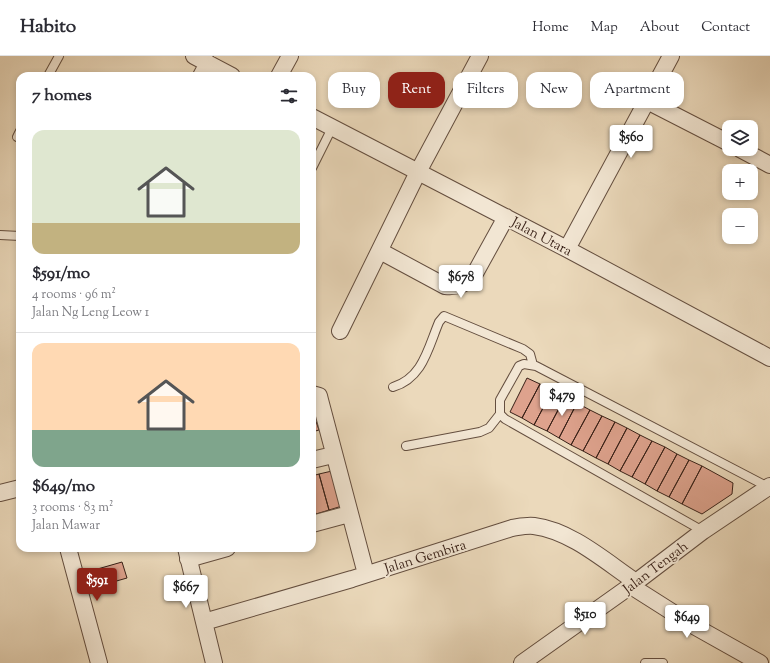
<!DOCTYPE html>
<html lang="en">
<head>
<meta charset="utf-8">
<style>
	:root { --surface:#fff; --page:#f2f2f3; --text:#2b2b33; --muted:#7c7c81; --line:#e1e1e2; --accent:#8f2418 }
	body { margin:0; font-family:"Sorts Mill Goudy",serif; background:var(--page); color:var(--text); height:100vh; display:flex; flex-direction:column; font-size:15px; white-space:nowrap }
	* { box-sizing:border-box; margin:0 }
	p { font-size:13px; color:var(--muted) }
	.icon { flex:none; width:22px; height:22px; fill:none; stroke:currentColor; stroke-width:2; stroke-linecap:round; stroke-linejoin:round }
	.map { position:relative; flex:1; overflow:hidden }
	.side { position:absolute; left:16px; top:16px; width:300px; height:480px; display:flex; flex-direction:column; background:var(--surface); border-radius:12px; box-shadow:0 2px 6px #0003 }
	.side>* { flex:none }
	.guide { position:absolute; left:328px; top:16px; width:380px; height:36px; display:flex; gap:8px }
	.fabs { position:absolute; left:722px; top:64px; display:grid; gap:8px }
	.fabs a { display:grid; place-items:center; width:36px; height:36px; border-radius:8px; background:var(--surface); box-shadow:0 2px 6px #0003; font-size:20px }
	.price { position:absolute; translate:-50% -34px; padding:0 9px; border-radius:4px; background:#fff; color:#222; font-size:13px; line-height:26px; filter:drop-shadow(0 1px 2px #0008) }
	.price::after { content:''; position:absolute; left:50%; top:24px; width:12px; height:9px; margin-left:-6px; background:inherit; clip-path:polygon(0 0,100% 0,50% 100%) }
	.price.on { background:var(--accent); color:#fff }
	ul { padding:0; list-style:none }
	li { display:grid; align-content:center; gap:8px; height:212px; padding:0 16px }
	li+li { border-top:1px solid var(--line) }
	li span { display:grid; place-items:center; height:124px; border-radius:12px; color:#555 }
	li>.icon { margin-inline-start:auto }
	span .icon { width:72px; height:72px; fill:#fffc; stroke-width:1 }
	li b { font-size:17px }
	h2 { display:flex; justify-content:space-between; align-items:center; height:48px; padding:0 16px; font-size:17px }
	.chip { padding:0 14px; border-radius:12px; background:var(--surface); box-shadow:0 2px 6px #0003; font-size:14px; line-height:36px }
	.chip.on { background:var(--accent); color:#fff }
	header { display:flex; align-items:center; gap:24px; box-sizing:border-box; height:56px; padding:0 20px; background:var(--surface); border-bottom:1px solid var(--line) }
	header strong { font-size:19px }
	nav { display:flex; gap:22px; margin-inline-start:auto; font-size:14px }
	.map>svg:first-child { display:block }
	.building { fill:#dea28d; stroke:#371f16 }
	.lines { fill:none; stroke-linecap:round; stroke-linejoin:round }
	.lane-casing { stroke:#644e3f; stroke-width:10 }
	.street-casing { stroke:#644e3f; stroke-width:18 }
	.lane { stroke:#f2e6d3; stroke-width:8 }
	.street { stroke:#f2e6d3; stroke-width:16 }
	.labels { text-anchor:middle; stroke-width:4; stroke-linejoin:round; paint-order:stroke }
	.street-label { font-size:14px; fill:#371f16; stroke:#f2e6d3 }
</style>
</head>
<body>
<header>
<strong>Habito</strong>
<nav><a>Home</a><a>Map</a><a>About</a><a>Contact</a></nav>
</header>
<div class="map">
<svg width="770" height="607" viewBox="0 0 770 607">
	<rect width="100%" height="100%" fill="#ebd9bb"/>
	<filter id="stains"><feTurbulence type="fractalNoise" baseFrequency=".005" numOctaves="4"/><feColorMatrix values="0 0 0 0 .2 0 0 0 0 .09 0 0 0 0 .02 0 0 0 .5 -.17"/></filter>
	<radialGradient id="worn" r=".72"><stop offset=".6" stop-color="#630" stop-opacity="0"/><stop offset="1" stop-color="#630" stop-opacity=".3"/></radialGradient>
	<!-- building -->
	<path class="building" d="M527 322 540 328 522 362 510 356Z
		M540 328 552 335 534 369 522 362Z
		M552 335 565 341 547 375 534 369Z
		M565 341 577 347 559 382 547 375Z
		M577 347 590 354 571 389 559 382Z
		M312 354 319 374 312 376Z
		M590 354 602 360 583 395 571 389Z
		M602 360 615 366 596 402 583 395Z
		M615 366 627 372 608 408 596 402Z
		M627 372 640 379 620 415 608 408Z
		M640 379 652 385 632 421 620 415Z
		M652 385 665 391 645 428 632 421Z
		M665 391 677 398 657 435 645 428Z
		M677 398 689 404 669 441 657 435Z
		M689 404 702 410 682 448 669 441Z
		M702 410 733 427 732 438 702 458 682 448Z
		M332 415 342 450 329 454 319 418Z
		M319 418 329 454 316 458 312 444V420Z
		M122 506 127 522 92 532 87 516Z"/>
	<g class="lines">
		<defs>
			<path id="lane" d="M48 20 59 0
				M17 81 20 75
				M312 112 332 72
				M0 179 20 180
				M393 331C423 322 428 292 439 266L444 260 523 293 530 298 533 309
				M406 390 480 376 489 372 500 358
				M703 475 505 363 500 358V344L519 310 524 308 536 310 770 432
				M645 607H663"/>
			<path id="street" d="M194 0 232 20
				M201 20 208 7
				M279 20 290 0
				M647 45 729 87
				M312 61 567 193 770 302
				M740 93 770 109
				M567 193 671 0
				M380 195 445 230C455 231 465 229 473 221L506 161
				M340 275 418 116 480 0
				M312 338 319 340 320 344 366 518
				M312 404 333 399
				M0 437 20 432
				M312 468 349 458
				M68 492 99 607
				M186 492 214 607
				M188 503 227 492
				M631 530 694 570 760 607
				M204 566 352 523 512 472C519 471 527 469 534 470 572 475 606 506 636 526
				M522 607 636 526 703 475 770 430"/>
		</defs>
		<!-- lane casing -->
		<use href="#lane" class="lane-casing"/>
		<!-- street casing -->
		<use href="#street" class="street-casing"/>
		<!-- lane -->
		<use href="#lane" class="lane"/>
		<!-- street -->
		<use href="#street" class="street"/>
	</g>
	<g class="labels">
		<!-- street labels -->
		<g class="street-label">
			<text transform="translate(542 180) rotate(28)" y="5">Jalan Utara</text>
			<text transform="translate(425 500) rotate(-17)" y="5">Jalan Gembira</text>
			<text transform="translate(655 511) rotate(-37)" y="5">Jalan Tengah</text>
		</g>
	</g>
	<rect width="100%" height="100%" filter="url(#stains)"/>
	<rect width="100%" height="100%" fill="url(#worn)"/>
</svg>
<div class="fabs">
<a><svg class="icon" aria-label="layers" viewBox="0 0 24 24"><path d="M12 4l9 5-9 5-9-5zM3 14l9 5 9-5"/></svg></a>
<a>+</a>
<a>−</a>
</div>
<b class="price" style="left:631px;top:103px">$560</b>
<b class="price" style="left:461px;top:243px">$678</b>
<b class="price" style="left:562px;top:361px">$479</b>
<b class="price on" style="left:97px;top:546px">$591</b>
<b class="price" style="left:186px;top:553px">$667</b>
<b class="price" style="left:585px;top:580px">$510</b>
<b class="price" style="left:687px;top:583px">$649</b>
<div class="guide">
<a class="chip">Buy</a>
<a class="chip on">Rent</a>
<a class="chip">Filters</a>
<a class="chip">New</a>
<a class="chip">Apartment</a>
</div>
<section class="side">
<h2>7 homes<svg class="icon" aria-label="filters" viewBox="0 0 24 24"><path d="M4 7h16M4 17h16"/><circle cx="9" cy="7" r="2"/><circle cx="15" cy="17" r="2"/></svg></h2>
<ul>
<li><span style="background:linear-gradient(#dfe7d0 75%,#c2b280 0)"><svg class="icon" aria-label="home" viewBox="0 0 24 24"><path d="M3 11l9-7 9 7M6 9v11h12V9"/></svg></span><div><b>$591/mo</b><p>4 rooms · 96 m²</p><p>Jalan Ng Leng Leow 1</p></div></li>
<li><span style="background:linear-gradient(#ffd9b3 70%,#7fa58c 0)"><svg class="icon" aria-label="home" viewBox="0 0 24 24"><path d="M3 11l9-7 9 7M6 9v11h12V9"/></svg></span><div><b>$649/mo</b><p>3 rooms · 83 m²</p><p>Jalan Mawar</p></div></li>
</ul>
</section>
</div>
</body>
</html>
